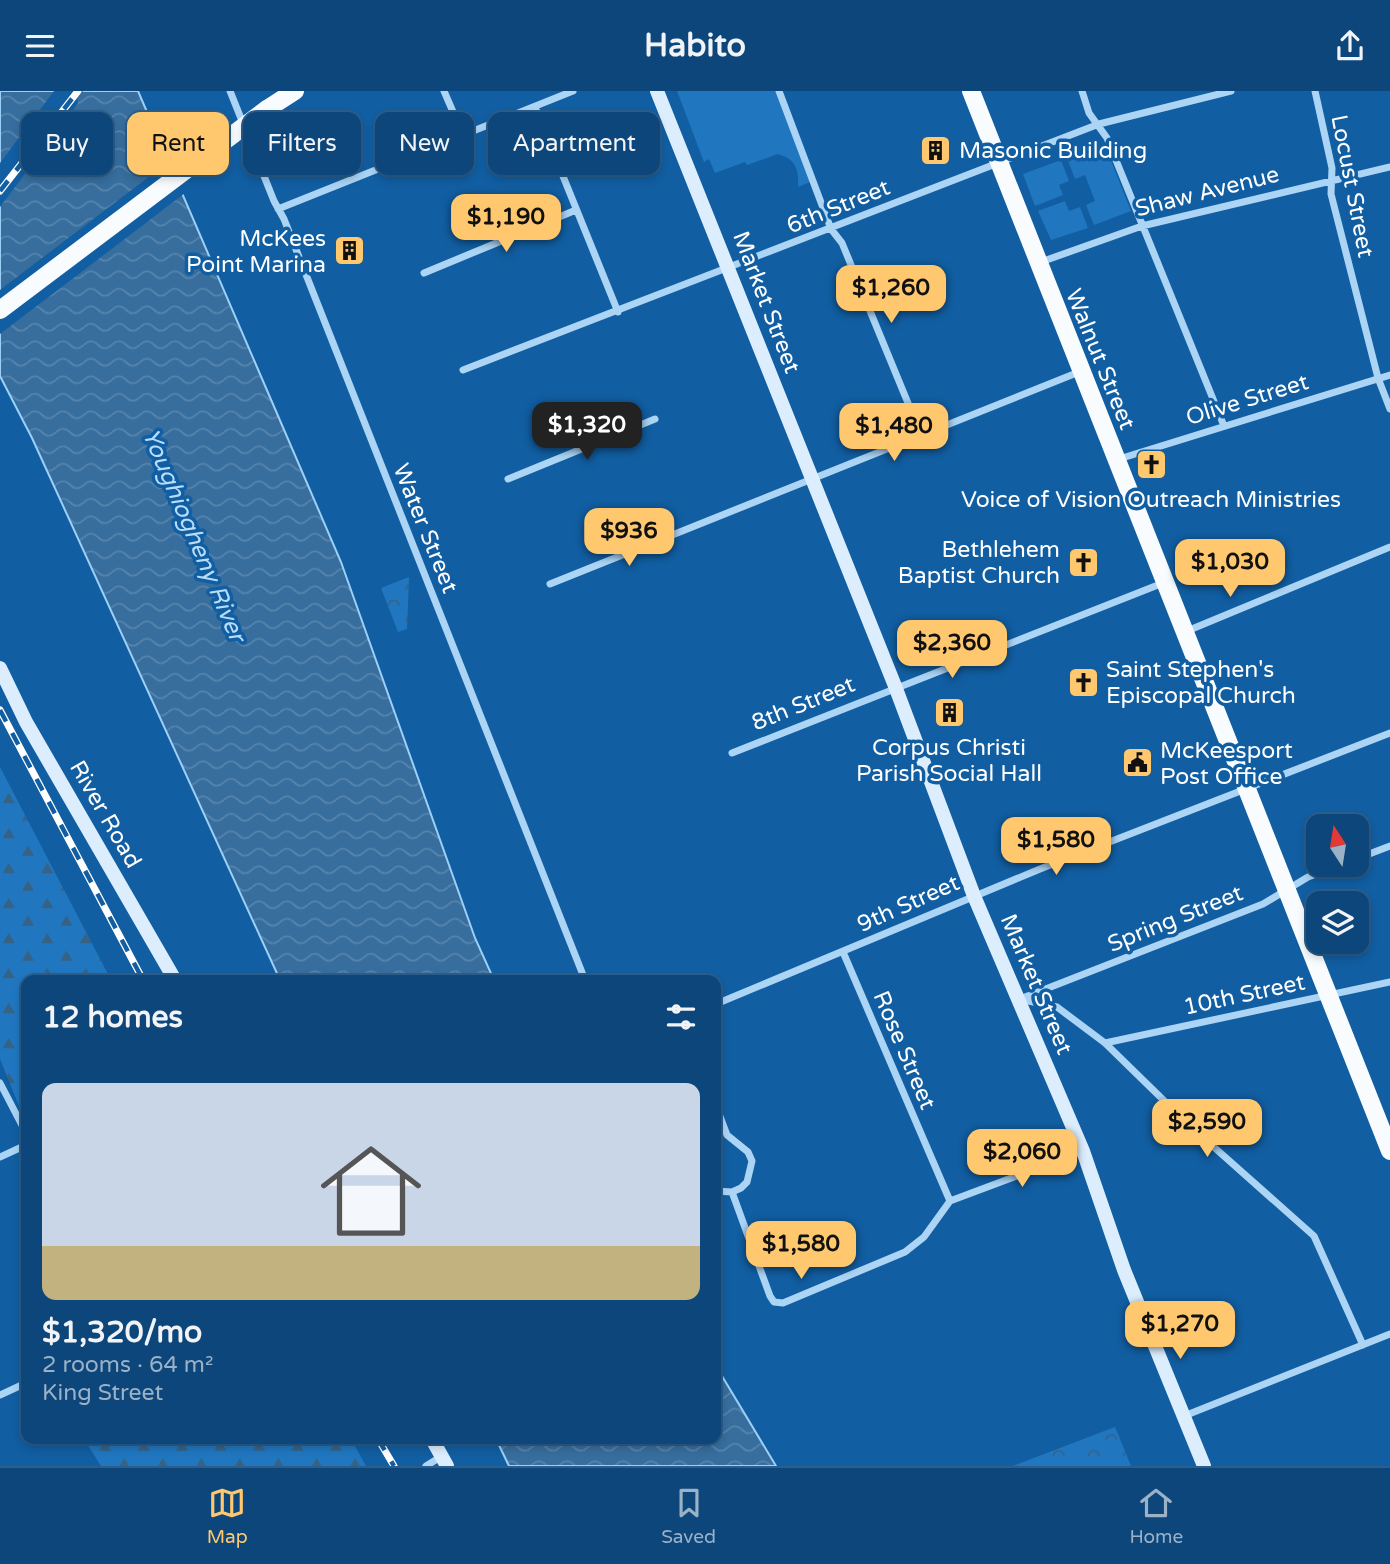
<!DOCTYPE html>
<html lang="en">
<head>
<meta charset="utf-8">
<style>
	:root { --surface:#0d467a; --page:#164d7f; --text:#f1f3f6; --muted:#9ab1c7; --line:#2d5e8b; --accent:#ffc86f }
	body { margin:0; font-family:"Varela Round",sans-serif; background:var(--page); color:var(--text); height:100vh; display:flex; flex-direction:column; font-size:26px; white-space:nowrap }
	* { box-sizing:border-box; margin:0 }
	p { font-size:23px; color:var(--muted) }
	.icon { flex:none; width:38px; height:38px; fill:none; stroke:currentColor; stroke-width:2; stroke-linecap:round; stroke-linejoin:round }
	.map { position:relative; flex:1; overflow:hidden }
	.details { position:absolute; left:21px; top:884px; width:700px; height:469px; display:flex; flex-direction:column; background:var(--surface); border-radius:14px; box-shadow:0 4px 10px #0003,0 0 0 2px var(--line) }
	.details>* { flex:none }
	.hud { position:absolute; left:21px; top:21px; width:700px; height:63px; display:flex; gap:14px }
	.needle { width:46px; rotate:348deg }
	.tools { position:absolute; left:1306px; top:723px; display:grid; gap:14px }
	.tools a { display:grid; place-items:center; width:63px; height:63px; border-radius:14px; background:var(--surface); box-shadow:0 4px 10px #0003,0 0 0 2px var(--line); font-size:35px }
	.price { position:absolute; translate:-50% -60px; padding:0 16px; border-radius:14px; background:var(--accent); color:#111; font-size:23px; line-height:46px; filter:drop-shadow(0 2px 4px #0008) }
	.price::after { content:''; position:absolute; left:50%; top:42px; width:21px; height:16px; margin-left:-10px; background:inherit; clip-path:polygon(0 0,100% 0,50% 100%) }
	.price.on { background:#222; color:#fff }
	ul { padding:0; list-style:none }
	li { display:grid; align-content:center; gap:14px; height:371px; padding:0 21px }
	li span { display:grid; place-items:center; height:217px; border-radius:14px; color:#555 }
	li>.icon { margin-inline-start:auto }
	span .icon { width:126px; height:126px; fill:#fffc; stroke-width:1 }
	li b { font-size:30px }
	h2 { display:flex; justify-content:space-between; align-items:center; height:84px; padding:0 21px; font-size:30px }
	.tag { padding:0 24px; border-radius:14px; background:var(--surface); box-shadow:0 4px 10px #0003,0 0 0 2px var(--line); font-size:24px; line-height:63px }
	.tag.on { background:var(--accent); color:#111 }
	header { display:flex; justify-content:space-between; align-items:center; height:91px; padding:0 21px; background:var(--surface); font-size:32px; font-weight:800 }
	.dock { display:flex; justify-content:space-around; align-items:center; height:98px; border-top:2px solid var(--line); background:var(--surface); font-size:19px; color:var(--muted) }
	.dock a { display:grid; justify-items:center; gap:4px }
	.dock .on { color:var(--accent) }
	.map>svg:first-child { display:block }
	.grass { fill:#2077c0 }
	.forest { fill:url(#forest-firs) }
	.park { fill:url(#park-crowns) }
	.water { fill:url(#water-waves); stroke:#9dd0f8; stroke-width:2 }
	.pier { fill:#115ea2 }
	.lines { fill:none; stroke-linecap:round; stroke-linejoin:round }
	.street { stroke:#abd4f5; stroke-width:7 }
	.secondary { stroke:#dceefe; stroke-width:14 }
	.primary { stroke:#f9fcff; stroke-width:18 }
	.rail-casing { stroke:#fff; stroke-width:7 }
	.rail { stroke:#115ea2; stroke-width:4.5; stroke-dasharray:13; stroke-linecap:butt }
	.primary-bridge { stroke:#f9fcff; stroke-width:18 }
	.labels { text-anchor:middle; stroke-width:7; stroke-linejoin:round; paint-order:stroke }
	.poi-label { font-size:23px; fill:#fff; stroke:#115ea2; text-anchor:start }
	.street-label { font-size:23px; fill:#fff; stroke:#115ea2 }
	.water-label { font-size:24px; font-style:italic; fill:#b8ddfb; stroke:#115ea2 }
</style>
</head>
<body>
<header><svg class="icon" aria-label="menu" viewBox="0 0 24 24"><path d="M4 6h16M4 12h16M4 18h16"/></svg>Habito<svg class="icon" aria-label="share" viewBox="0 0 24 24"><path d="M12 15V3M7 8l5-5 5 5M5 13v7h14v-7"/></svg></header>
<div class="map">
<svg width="1390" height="1375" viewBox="0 0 1390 1375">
	<defs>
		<pattern id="forest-firs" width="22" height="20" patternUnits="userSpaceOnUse" patternTransform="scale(1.75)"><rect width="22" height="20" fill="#2077c0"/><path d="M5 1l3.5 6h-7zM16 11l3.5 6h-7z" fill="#366286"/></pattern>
		<pattern id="park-crowns" width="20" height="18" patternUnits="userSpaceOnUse" patternTransform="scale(1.75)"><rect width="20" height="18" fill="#2077c0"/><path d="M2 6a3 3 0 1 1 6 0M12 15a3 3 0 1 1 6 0" fill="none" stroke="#366286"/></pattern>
		<pattern id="water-waves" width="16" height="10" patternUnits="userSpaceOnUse" patternTransform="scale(1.75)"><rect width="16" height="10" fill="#376e9e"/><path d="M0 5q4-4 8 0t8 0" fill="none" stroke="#5584ad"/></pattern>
	</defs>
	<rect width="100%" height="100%" fill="#115ea2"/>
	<!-- grass -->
	<path class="grass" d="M677 0H776L810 91 798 96C799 79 796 68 778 63L747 74 745 71 715 82 709 68 704 71Z
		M1104 52 1131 120 1094 134 1086 114 1095 110 1085 84 1075 88 1067 67Z
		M1061 69 1069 90 1059 94 1063 104 1035 115 1023 83Z
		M1065 110 1069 120 1080 116 1088 137 1051 149 1038 120Z"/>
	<!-- forest -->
	<path class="forest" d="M0 676 111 889H26V1032L0 968Z
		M84 1348H351L366 1375H101Z"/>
	<!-- park -->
	<path class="park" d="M409 486 407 538 398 541 381 497Z
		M1115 1336 1131 1375H1013Z"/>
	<!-- water -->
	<path class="water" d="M0 0H138L341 471 475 847 494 889H280L32 347 0 285Z
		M716 1275 776 1375H509L496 1348H716Z"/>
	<!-- pier -->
	<path class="pier" d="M54 0H83L77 7 78 12 0 116V72Z
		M171 69 185 102 0 243V199Z"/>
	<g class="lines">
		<!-- street -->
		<path class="street" d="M230 0 274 110 284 128 585 889
			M444 0 463 44
			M779 0 831 138 842 152 922 346
			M1082 0 1089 22 1107 47 1224 335
			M1315 0 1332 77 1331 103 1378 287 1390 318
			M535 16 618 221
			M278 118 573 0
			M1038 172 1142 135 1390 76
			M424 182 576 119
			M463 279 1099 33 1231 0
			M1119 368 1390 284
			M508 388 655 328
			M550 493 1079 281
			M1187 540 1390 456
			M732 662 1163 492
			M1356 768 1390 755
			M843 861 950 1110
			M1019 908 1057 916 1105 952 1189 1034 1314 1145 1363 1254
			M1020 908 1263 813 1308 786 1341 774
			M716 913 1040 778 1390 642
			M1105 952 1390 891
			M0 992 26 1042
			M716 1015 727 1044 748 1061 752 1070 747 1091 741 1097 732 1101 716 1100
			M0 1066 26 1054
			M732 1101 770 1205 774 1211 783 1212 905 1161 924 1146 950 1110
			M950 1110 1083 1060
			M0 1304 26 1292
			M1184 1325 1390 1243
			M426 1375 442 1365"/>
		<!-- secondary -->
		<path class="secondary" d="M657 0 895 595 974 805 1083 1060 1124 1179 1204 1375
			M0 577 26 631 175 889
			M432 1348 447 1375"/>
		<!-- primary -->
		<path class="primary" d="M971 0 1390 1060
			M267 18 295 0"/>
		<defs>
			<path id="rail" d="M0 100 78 0
				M0 619 143 889
				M378 1348 394 1375"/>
		</defs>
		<!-- rail casing -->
		<use href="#rail" class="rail-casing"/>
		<!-- rail -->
		<use href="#rail" class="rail"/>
		<!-- primary-bridge -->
		<path class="primary-bridge" d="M0 219 267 18"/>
	</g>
	<!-- icons -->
	<defs>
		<symbol id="building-square" viewBox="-11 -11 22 22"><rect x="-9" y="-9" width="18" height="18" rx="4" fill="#ffc86f" stroke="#115ea2"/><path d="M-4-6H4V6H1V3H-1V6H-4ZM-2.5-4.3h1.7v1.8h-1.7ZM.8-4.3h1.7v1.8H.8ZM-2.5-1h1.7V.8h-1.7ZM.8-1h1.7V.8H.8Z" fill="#111"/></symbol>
		<symbol id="church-square" viewBox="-11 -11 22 22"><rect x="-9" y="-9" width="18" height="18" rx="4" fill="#ffc86f" stroke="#115ea2"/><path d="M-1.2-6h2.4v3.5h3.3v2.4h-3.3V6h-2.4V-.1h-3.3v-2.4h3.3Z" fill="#111"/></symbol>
		<symbol id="civic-square" viewBox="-11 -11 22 22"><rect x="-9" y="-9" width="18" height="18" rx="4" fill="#ffc86f" stroke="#115ea2"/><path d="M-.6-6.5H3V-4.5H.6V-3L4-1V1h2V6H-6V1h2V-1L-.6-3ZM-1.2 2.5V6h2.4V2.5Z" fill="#111"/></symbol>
	</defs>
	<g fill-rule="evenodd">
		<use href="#building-square" x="918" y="42" width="35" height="35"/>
		<use href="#building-square" x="332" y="142" width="35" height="35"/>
		<use href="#church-square" x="1134" y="356" width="35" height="35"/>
		<use href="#church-square" x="1066" y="454" width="35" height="35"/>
		<use href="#church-square" x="1066" y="574" width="35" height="35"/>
		<use href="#building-square" x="932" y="604" width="35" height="35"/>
		<use href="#civic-square" x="1120" y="654" width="35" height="35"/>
	</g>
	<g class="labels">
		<!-- poi labels -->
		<g class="poi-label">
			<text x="959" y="67">Masonic Building</text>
			<text x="326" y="155" text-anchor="end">McKees<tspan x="326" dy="26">Point Marina</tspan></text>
			<text x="1151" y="416" text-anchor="middle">Voice of Vision Outreach Ministries</text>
			<text x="1060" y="466" text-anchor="end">Bethlehem<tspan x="1060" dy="26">Baptist Church</tspan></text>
			<text x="1106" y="586">Saint Stephen's<tspan x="1106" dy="26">Episcopal Church</tspan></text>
			<text x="949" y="664" text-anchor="middle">Corpus Christi<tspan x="949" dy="26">Parish Social Hall</tspan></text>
			<text x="1160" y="667">McKeesport<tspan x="1160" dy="26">Post Office</tspan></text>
		</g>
		<!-- street labels -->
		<g class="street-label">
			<text transform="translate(1353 95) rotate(79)" y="8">Locust Street</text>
			<text transform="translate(1207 100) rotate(-14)" y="8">Shaw Avenue</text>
			<text transform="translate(838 115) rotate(-22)" y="8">6th Street</text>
			<text transform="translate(767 211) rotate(69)" y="8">Market Street</text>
			<text transform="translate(1101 268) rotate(68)" y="8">Walnut Street</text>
			<text transform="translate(1247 308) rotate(-17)" y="8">Olive Street</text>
			<text transform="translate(426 437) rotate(68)" y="8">Water Street</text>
			<text transform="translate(803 612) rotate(-22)" y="8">8th Street</text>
			<text transform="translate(106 723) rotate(60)" y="8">River Road</text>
			<text transform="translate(908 812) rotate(-24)" y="8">9th Street</text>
			<text transform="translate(1175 827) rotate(-22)" y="8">Spring Street</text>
			<text transform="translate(1037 893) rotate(67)" y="8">Market Street</text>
			<text transform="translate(1244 903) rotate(-12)" y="8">10th Street</text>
			<text transform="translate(905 959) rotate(67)" y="8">Rose Street</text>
		</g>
		<!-- water labels -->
		<g class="water-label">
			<text transform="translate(194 444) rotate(67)" y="8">Youghiogheny River</text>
		</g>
	</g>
</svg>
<div class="tools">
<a><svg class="needle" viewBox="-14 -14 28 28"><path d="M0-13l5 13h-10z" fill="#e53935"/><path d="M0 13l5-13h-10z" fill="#9ab1c7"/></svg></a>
<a><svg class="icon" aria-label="layers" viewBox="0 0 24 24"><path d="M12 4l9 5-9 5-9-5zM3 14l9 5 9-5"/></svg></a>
</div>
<b class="price" style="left:506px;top:163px">$1,190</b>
<b class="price" style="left:891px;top:234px">$1,260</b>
<b class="price on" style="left:587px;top:371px">$1,320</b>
<b class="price" style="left:894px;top:372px">$1,480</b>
<b class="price" style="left:629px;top:477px">$936</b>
<b class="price" style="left:1230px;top:508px">$1,030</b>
<b class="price" style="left:952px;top:589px">$2,360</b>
<b class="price" style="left:1056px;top:786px">$1,580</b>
<b class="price" style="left:1207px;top:1068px">$2,590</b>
<b class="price" style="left:1022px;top:1098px">$2,060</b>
<b class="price" style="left:801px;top:1190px">$1,580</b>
<b class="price" style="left:1180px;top:1270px">$1,270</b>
<div class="hud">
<a class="tag">Buy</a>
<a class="tag on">Rent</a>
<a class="tag">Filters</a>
<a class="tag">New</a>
<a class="tag">Apartment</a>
</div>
<section class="details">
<h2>12 homes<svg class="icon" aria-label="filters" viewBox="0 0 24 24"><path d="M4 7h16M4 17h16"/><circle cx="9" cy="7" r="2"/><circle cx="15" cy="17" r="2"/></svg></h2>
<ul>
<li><span style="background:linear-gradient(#c9d6e8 75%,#c2b280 0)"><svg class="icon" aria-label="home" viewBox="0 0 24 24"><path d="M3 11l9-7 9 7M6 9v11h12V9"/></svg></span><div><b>$1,320/mo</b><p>2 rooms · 64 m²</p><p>King Street</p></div></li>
</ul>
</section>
</div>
<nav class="dock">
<a class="on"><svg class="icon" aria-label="map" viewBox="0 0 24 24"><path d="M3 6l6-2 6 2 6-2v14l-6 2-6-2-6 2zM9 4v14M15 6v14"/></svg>Map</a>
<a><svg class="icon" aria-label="saved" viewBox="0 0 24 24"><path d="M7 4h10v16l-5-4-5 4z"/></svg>Saved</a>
<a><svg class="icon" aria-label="home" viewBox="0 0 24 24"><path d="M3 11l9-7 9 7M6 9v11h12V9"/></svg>Home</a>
</nav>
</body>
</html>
